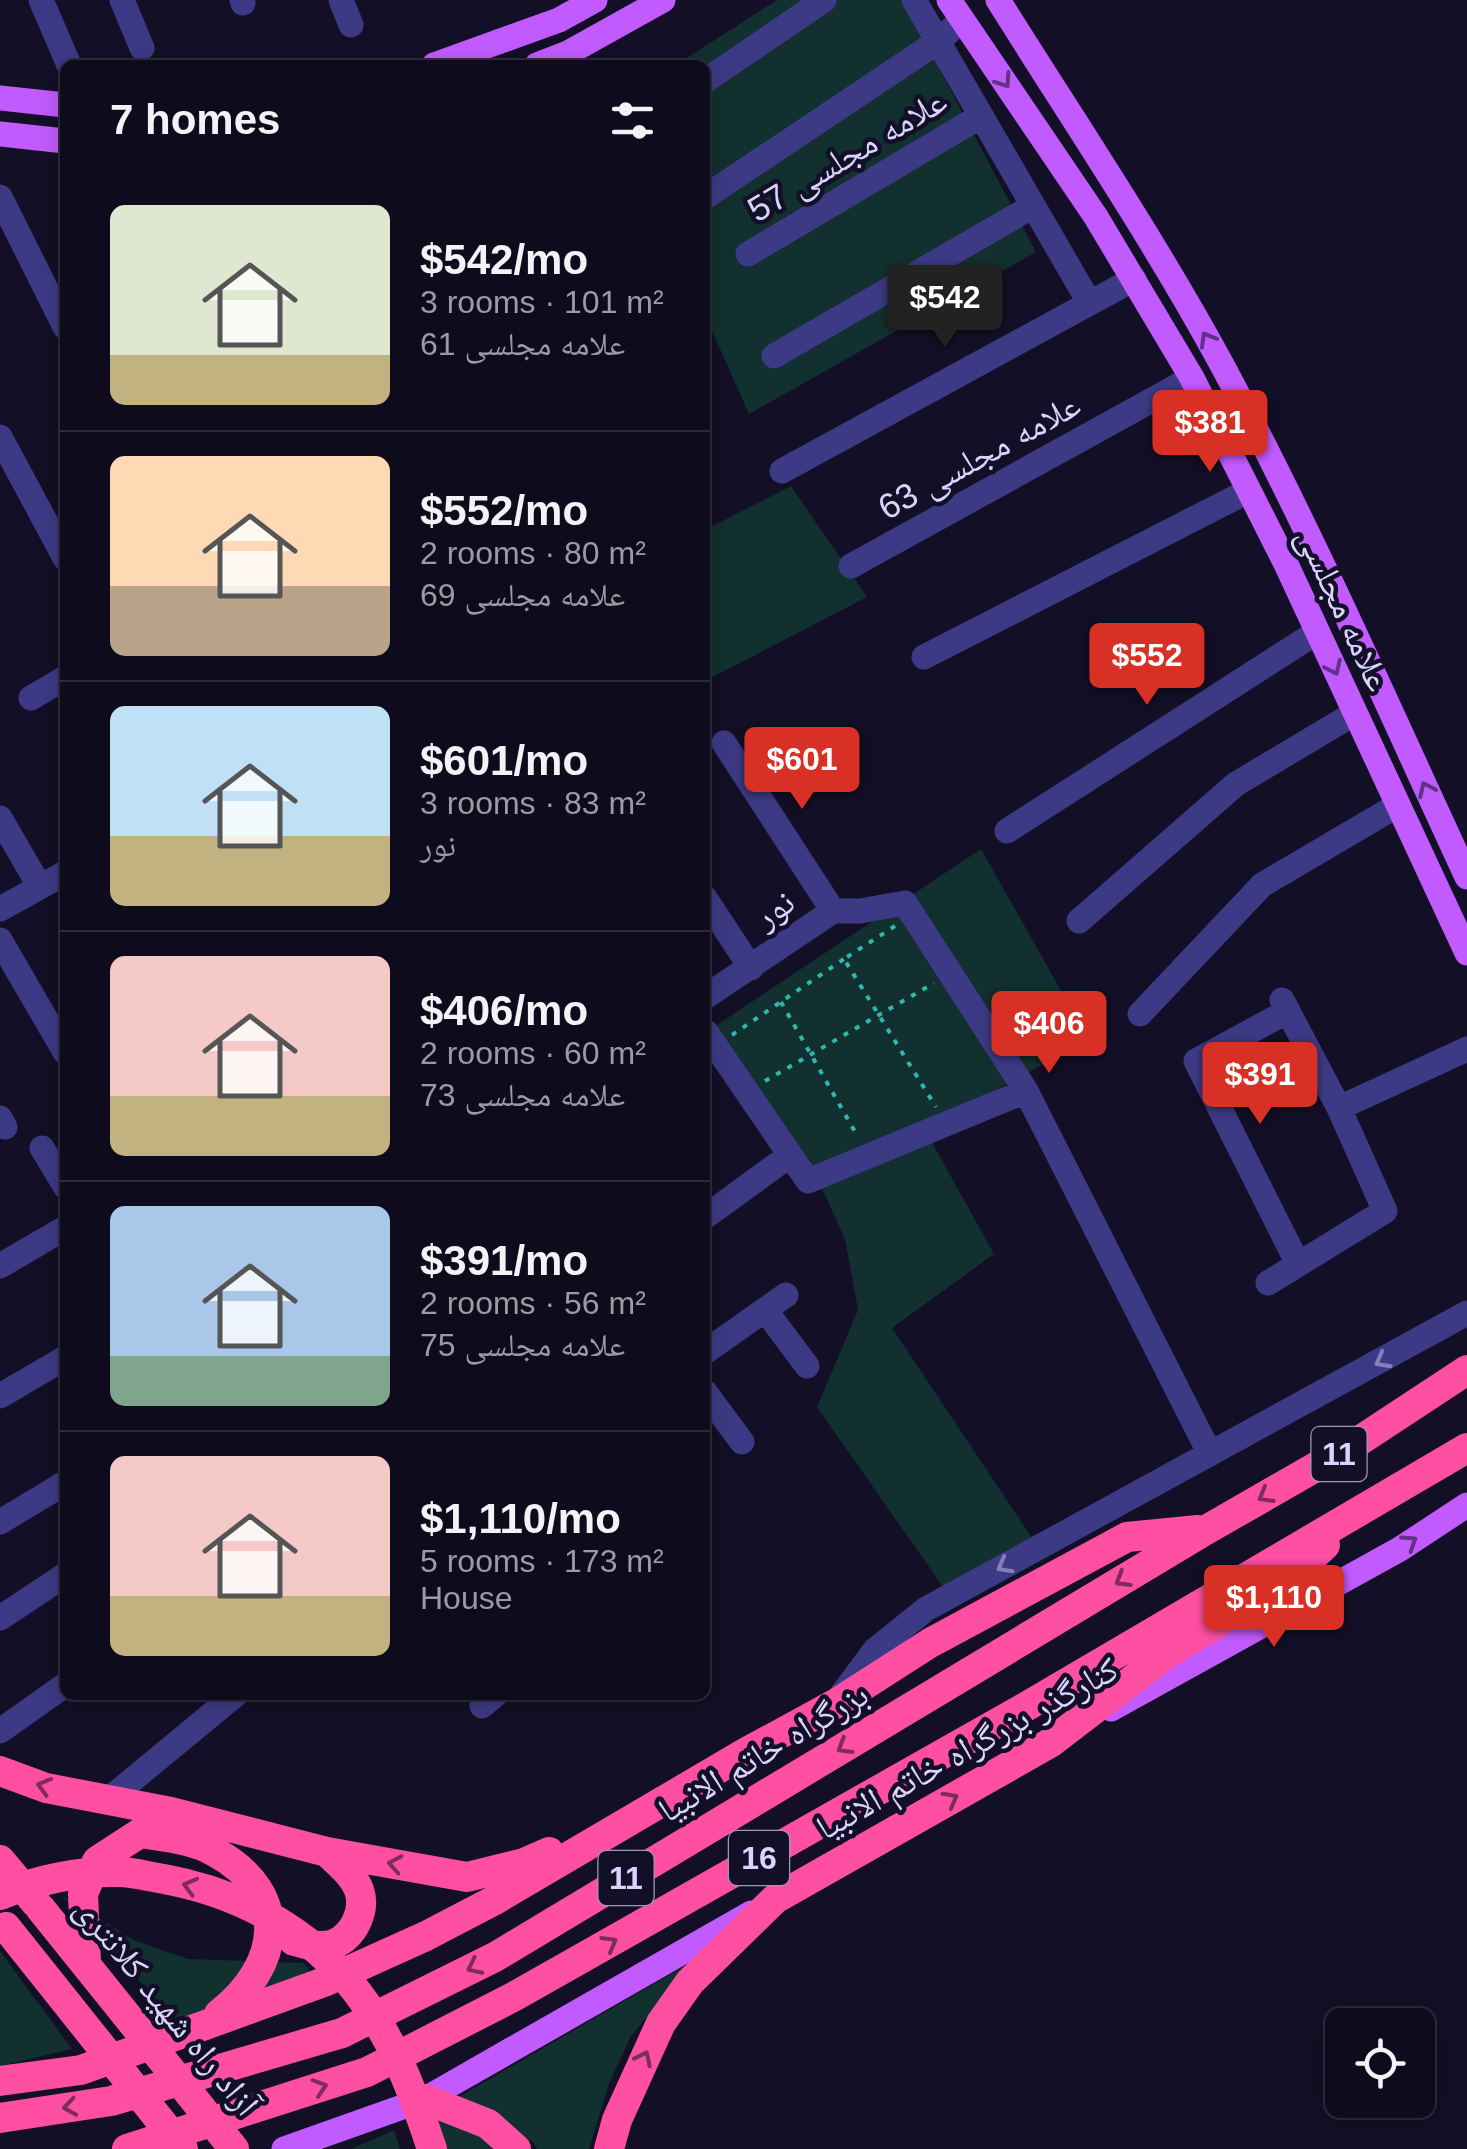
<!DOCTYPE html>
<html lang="en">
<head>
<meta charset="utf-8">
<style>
	:root { --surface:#0e0b1c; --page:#1c1929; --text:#f1f3f6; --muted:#9b9ba3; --line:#2e2b3b; --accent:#d93025 }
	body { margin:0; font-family:Arial,"Noto Naskh Arabic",sans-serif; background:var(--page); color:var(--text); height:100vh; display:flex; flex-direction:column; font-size:38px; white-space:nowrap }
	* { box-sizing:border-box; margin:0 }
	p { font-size:32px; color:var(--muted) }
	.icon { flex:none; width:55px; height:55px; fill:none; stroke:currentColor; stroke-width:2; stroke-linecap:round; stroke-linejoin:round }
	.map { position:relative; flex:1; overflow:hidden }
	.details { position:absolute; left:60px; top:60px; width:650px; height:1640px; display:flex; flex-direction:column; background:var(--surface); border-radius:15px; box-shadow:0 5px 25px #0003,0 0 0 2px var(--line) }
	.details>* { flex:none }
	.buttons { position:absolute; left:1325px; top:2008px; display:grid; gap:20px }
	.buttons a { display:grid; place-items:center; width:110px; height:110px; border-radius:15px; background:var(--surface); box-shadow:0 5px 25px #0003,0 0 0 2px var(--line); font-size:50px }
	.price { position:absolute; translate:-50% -85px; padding:0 22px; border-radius:10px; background:var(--accent); color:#fff; font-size:32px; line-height:65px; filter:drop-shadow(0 2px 5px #0008) }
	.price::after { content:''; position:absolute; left:50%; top:60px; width:30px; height:22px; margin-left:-15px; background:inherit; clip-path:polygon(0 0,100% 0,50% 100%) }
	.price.active { background:#222; color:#fff }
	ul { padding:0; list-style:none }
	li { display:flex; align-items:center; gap:30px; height:250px; padding:0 50px }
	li+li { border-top:2px solid var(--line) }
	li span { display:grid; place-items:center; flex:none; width:280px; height:200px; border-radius:15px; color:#555 }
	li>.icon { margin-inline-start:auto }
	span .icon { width:120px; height:120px; fill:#fffc; stroke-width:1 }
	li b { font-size:42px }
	h2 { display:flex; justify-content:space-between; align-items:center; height:120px; padding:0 50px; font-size:42px }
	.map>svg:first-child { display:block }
	.green { fill:#12302f }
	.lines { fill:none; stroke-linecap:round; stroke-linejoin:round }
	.path { stroke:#2fb8b0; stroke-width:4; stroke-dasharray:5 8; stroke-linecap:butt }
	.minor { stroke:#3d3a85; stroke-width:25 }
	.major { stroke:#c25bff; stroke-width:25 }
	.highway { stroke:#ff4fa3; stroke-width:30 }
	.highway-bridge { stroke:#ff4fa3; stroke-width:30 }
	.oneway { stroke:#623188 }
	.oneway2 { stroke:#837fbc }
	.oneway3 { stroke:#7d2c5e }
	.labels { text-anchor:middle; stroke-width:9; stroke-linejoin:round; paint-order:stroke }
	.shield { fill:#130f26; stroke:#9e99be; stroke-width:2.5 }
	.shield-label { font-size:32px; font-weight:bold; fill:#d9d4ff }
	.street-label { font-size:35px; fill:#d9d4ff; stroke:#130f26 }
</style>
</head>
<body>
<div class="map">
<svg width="1467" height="2149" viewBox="0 0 1467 2149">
	<rect width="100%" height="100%" fill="#130f26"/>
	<!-- green -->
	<path class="green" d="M777 0H903L1036 252 749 414 705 315V65H676Z
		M791 486 867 597 705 681V530Z
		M981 849 1089 1040 924 1128 994 1254 892 1328 1036 1544 948 1594 817 1407 858 1310 845 1239 820 1184 714 1027Z
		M61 1895 136 1941 188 1959 304 1963 310 1971 177 2022Z
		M0 1951 72 2049 0 2066Z
		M695 1960 631 2036 609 2084 589 2149H537L533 2142 483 2109 457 2098Z
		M432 2117 461 2120 501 2149H444Z
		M394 2130 400 2149H351Z"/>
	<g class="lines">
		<!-- path -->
		<path class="path" d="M895 926 844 959 936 1107
			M781 1002 858 1137
			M732 1035 844 959
			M765 1081 934 983"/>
		<!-- minor -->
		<path class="minor" d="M41 0 69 65
			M122 0 142 48
			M242 0 243 3
			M341 0 351 25
			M914 0 1089 302
			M705 81 824 0
			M0 197 65 327
			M705 197 937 42 962 20
			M748 254 981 116
			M774 356 1033 206
			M0 437 65 558
			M782 471 1134 279
			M851 566 1192 378
			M924 657 1248 491
			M31 698 65 678
			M724 743 833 911
			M0 818 40 887
			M1007 831 1317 632
			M705 898 751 968
			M0 909 65 873
			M833 911H860L905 903 1026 1091
			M1079 921 1236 784 1355 713
			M0 940 65 1052
			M705 997 833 911
			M1288 1011 1196 1061 1298 1264
			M1140 1014 1262 885 1398 805
			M706 1032 808 1181 1026 1091 1210 1454
			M1339 1108 1467 1049
			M0 1118 5 1127
			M42 1148 65 1186
			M705 1217 790 1155
			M0 1266 65 1228
			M1268 1283 1385 1211 1339 1108 1282 1000
			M765 1310 807 1366
			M705 1352 786 1295
			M705 1392 742 1442
			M0 1396 65 1358
			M0 1522 65 1483
			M0 1618 65 1575
			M840 1697 875 1650 926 1609 1467 1313
			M482 1706 495 1695
			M0 1731 65 1685
			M108 1800 235 1695"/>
		<!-- major -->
		<path class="major" d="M949 0 1096 217 1192 378 1286 564 1467 953
			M998 0C1073 120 1153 238 1221 363 1311 530 1387 705 1467 877
			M434 65 559 20 595 0
			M537 65 568 53 663 0
			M0 98 65 105
			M0 134 65 141
			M1111 1709 1400 1549 1467 1505
			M284 2149 425 2099 751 1913"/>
		<!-- highway -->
		<path class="highway" d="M0 1771 46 1788 171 1812 327 1852 467 1877 524 1863 549 1852
			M0 1860 36 1903
			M294 1941C307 1944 321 1949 334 1944 354 1936 366 1910 359 1890 353 1874 338 1863 327 1852
			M86 1963 83 1894 97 1861 140 1833C165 1837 193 1839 215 1852 292 1894 281 1966 219 2014
			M0 2081 81 2070 324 1982 426 1936 493 1901 745 1753 835 1704 930 1643 1127 1537 1198 1530
			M425 2099 488 2124 516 2149
			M0 2118 111 2101 342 2033 495 1957 1206 1530 1347 1449 1467 1370
			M127 2149 367 2072 515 1996 1022 1709 1467 1448
			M609 2149 617 2120 661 2023 690 1982 775 1899 1050 1743 1165 1655 1288 1580 1325 1545"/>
		<!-- highway-bridge -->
		<path class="highway-bridge" d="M0 1895C37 1880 79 1871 119 1872 134 1872 149 1877 164 1879 240 1893 309 1930 357 1992 394 2040 413 2092 432 2149
			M41 1909 234 2149
			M6 1927 183 2149"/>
	</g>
	<!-- one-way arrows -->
	<defs><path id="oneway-chevron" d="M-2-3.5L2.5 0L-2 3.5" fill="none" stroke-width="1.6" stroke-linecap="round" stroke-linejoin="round" transform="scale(2.5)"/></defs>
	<g class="oneway">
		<use href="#oneway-chevron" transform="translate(1004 81) rotate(56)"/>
		<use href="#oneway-chevron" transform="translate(1207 339) rotate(-120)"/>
		<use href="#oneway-chevron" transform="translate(1334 668) rotate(65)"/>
		<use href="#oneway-chevron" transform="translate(1426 789) rotate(-115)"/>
		<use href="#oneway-chevron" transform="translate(1410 1542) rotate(-33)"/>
	</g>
	<g class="oneway2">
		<use href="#oneway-chevron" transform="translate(1382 1361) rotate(151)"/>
		<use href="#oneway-chevron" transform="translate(1004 1566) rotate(151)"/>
	</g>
	<g class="oneway3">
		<use href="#oneway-chevron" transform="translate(1265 1496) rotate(150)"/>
		<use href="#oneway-chevron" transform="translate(1122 1580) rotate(149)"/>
		<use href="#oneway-chevron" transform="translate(844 1747) rotate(149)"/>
		<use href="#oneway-chevron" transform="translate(44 1786) rotate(-164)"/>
		<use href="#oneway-chevron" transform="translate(951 1799) rotate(-29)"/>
		<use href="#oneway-chevron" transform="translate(395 1864) rotate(-170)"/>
		<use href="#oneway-chevron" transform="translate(190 1886) rotate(-165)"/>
		<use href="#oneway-chevron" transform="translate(610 1943) rotate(-30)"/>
		<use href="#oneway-chevron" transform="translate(474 1967) rotate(154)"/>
		<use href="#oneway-chevron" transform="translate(644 2058) rotate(-64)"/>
		<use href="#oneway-chevron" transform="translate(320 2087) rotate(-18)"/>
		<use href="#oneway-chevron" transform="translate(70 2107) rotate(171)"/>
	</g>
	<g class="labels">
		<!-- shield labels -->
		<g class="shield">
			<rect x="1311.5" y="1427" width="55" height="54" rx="8"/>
			<rect x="729" y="1831" width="60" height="54" rx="8"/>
			<rect x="598.5" y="1851" width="55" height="54" rx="8"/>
		</g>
		<g class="shield-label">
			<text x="1339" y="1465">11</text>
			<text x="759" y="1869">16</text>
			<text x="626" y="1889">11</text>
		</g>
		<!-- street labels -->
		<g class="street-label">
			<text transform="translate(847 155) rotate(-31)" y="12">علامه مجلسی 57</text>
			<text transform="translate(979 456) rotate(-29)" y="12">علامه مجلسی 63</text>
			<text transform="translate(1344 609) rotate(65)" y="12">علامه مجلسی</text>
			<text transform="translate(774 909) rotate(-35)" y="12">نور</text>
			<text transform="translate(967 1748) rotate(-29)" y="12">کنارگذر بزرگراه خاتم الانبیا</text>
			<text transform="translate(763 1752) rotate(-31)" y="12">بزرگراه خاتم الانبیا</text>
			<text transform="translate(167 2006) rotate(51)" y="12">آزاد راه شهید کلانتری</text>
		</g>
	</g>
</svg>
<div class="buttons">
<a><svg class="icon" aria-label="locate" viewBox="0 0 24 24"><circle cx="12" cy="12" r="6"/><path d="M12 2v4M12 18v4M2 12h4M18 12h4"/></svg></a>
</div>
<b class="price active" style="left:945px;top:350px">$542</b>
<b class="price" style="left:1210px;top:475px">$381</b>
<b class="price" style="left:1147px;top:708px">$552</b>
<b class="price" style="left:802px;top:812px">$601</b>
<b class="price" style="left:1049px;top:1076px">$406</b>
<b class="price" style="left:1260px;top:1127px">$391</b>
<b class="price" style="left:1274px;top:1650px">$1,110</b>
<section class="details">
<h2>7 homes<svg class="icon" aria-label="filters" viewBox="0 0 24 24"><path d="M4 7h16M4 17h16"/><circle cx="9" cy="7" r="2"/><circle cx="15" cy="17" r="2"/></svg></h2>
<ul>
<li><span style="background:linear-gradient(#dfe7d0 75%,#c2b280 0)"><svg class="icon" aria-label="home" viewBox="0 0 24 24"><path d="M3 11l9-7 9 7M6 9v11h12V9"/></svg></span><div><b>$542/mo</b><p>3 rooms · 101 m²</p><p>علامه مجلسی 61</p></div></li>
<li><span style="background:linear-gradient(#ffd9b3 65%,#b9a48a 0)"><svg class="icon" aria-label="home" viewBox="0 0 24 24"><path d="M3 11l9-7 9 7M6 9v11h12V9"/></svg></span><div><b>$552/mo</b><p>2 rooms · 80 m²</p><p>علامه مجلسی 69</p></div></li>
<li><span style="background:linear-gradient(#bfe0f5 65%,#c2b280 0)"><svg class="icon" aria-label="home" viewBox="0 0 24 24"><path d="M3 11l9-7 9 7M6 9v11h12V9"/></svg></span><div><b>$601/mo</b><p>3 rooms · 83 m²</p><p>نور</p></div></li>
<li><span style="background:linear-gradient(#f6c9c9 70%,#c2b280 0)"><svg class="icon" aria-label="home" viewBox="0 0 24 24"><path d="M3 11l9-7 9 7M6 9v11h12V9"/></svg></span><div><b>$406/mo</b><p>2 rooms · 60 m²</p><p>علامه مجلسی 73</p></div></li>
<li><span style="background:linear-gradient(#a9c7e8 75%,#7fa58c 0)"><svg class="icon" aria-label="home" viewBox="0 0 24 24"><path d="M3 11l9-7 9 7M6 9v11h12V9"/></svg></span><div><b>$391/mo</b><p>2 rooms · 56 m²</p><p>علامه مجلسی 75</p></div></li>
<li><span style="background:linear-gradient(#f6c9c9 70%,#c2b280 0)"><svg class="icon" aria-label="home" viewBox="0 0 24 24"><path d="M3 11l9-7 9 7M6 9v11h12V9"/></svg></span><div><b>$1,110/mo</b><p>5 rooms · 173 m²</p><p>House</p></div></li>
</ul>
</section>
</div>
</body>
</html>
